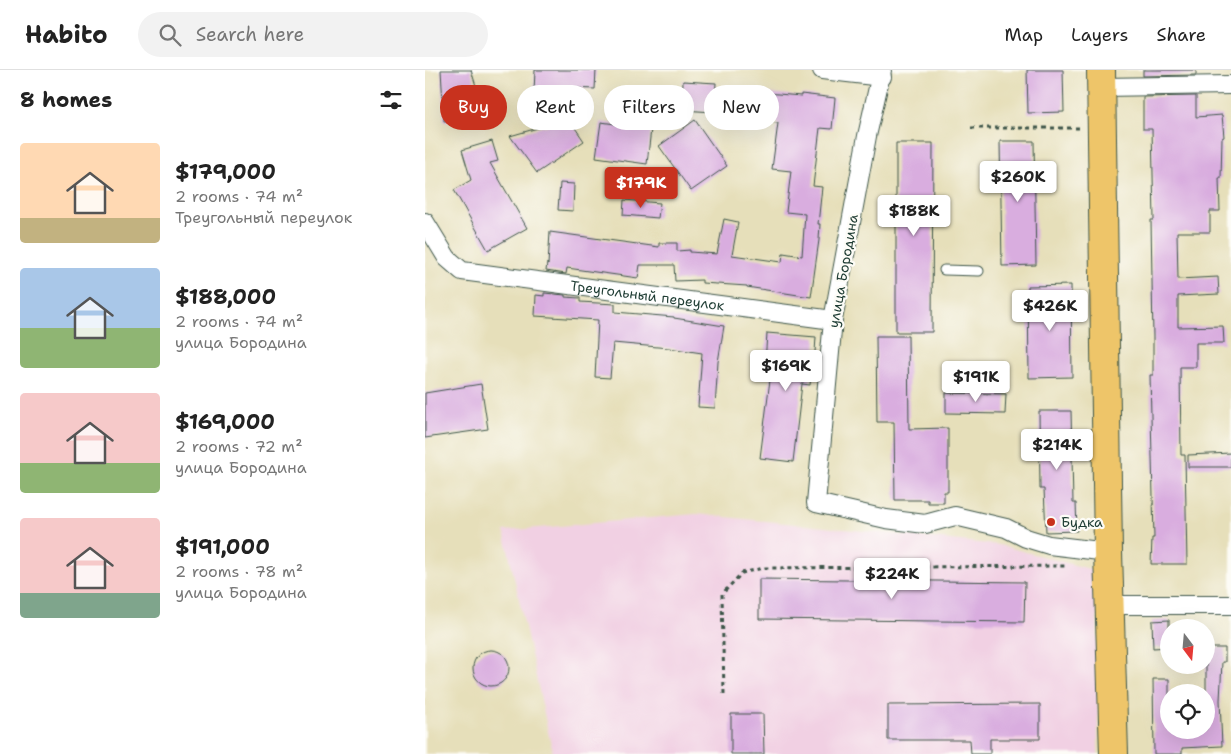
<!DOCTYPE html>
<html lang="en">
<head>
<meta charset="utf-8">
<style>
	:root { --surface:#fff; --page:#f2f2f2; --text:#222; --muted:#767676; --line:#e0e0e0; --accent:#c8321e }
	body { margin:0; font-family:"Shantell Sans",sans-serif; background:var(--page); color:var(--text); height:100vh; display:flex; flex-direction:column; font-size:19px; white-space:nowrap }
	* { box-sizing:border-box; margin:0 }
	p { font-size:16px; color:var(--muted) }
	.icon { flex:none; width:28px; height:28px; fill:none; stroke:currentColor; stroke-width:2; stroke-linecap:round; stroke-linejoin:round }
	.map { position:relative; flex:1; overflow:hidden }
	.details { display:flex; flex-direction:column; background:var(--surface); width:425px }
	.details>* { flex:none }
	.guide { position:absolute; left:15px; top:15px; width:475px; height:45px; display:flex; gap:10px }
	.needle { width:32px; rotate:164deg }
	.buttons { position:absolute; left:735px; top:549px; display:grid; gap:10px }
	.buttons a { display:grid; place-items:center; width:55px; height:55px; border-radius:50%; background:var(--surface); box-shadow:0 5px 20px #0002; font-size:25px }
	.price { position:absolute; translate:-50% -42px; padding:0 11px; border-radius:5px; background:#fff; color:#222; font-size:16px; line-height:32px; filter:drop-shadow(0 1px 2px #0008) }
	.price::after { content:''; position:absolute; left:50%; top:30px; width:15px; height:11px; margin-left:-8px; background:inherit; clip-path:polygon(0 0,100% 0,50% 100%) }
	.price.selected { background:var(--accent); color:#fff }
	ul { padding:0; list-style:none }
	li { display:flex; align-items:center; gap:15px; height:125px; padding:0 20px }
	li span { display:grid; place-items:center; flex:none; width:140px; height:100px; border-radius:5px; color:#555 }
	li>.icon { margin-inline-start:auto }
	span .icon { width:60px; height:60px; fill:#fffc; stroke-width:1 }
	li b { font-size:21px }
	h2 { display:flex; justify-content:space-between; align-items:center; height:60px; padding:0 20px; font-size:21px }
	.pill { padding:0 18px; border-radius:22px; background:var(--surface); box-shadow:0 5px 20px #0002; font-size:18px; line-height:45px }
	.pill.selected { background:var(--accent); color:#fff }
	header { display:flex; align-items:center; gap:30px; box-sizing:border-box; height:70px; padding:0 25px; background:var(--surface); border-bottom:1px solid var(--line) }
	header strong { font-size:24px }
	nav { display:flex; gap:28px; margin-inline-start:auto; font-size:18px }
	.search { width:350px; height:45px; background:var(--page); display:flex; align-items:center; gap:12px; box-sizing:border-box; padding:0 18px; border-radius:28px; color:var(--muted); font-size:19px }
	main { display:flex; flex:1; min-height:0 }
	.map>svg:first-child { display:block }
	.built { fill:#f1d0e3 }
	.building { fill:#d9addf }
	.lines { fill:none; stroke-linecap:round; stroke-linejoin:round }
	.service-casing { stroke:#3d5548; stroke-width:11 }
	.minor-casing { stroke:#3d5548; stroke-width:20 }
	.primary-casing { stroke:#3d5548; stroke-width:30 }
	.path { stroke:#3d5548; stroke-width:3; stroke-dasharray:4 4; stroke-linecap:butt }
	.service { stroke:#fff; stroke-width:9 }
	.minor { stroke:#fff; stroke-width:18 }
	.primary { stroke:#eec569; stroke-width:28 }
	.poi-dot { fill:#c8321e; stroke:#fdfcf7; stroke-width:2 }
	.labels { text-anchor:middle; stroke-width:4.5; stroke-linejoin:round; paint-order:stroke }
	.street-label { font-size:14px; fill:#1f3d34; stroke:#fdfcf7 }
	.poi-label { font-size:14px; fill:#1f3d34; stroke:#fdfcf7; text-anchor:start }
</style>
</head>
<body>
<header>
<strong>Habito</strong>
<div class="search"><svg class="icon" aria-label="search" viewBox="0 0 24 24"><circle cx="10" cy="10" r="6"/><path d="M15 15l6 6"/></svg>Search here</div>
<nav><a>Map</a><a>Layers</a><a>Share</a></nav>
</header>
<main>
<section class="details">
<h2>8 homes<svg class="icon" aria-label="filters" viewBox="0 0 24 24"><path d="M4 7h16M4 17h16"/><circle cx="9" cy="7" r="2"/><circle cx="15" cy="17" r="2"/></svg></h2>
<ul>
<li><span style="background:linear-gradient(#ffd9b3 75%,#c2b280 0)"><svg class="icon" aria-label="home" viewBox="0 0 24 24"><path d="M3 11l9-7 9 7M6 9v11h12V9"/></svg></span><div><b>$179,000</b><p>2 rooms · 74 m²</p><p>Треугольный переулок</p></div></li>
<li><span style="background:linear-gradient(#a9c7e8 60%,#8fb573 0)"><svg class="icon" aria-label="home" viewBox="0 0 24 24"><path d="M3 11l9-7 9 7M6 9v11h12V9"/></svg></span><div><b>$188,000</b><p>2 rooms · 74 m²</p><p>улица Бородина</p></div></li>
<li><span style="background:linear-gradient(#f6c9c9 70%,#8fb573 0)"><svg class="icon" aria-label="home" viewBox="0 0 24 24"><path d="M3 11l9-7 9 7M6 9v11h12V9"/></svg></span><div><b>$169,000</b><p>2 rooms · 72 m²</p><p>улица Бородина</p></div></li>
<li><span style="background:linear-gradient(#f6c9c9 75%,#7fa58c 0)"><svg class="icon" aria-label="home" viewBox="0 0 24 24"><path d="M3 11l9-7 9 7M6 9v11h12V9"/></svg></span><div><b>$191,000</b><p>2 rooms · 78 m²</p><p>улица Бородина</p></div></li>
</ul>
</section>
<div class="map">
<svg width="806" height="684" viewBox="0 0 806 684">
	<rect width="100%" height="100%" fill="#fdfcf7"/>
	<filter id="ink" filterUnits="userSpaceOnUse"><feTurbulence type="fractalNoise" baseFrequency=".02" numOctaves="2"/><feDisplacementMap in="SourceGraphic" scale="10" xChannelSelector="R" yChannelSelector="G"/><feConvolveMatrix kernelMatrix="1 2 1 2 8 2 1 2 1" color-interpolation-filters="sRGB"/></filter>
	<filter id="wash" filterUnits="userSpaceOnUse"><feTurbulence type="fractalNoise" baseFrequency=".0096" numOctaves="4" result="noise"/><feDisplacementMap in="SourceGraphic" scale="20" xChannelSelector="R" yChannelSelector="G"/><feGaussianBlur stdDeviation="1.12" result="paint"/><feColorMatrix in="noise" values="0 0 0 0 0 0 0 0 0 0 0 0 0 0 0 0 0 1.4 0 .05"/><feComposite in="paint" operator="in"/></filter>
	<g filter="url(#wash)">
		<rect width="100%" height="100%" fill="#e6dfba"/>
		<!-- built -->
		<path class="built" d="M271 444 574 475 672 501 673 684H128L79 461Z"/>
		<g id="blocks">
			<!-- building -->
			<path class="building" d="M16 0H46L61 48 19 51Z
				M110 0H171L170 19 146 18 145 25 127 24 140 42 108 45Z
				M602 0H638L639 42 603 43Z
				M718 0H771V5L718 6Z
				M258 11 291 13 289 42 257 40Z
				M330 22 376 26V24L410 28 407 59 395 58 388 116 397 117 393 154H395L394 170 386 227 322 217V216L277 213V210L250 211 249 195H215L213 208 142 198 141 204 121 201 122 193 123 195 125 162 234 177V173H252V181L265 180V182L292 184 299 149 313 152 307 185 357 192 358 183 377 186 380 144 361 142 366 101 347 99 353 53 328 51Z
				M771 26V47L797 45 799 67 797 68 796 108H794L795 141H785V162H752L753 209 793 207 794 224 753 226V257L798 256 799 273H771V297H755L756 385H760L762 494H726L727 468H729L725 305H728V268L726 150H729L727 59H718V27Z
				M144 49 159 71 112 103 85 66Z
				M270 50 302 96 266 121 234 76Z
				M176 52 226 59 222 94 171 87Z
				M67 71 73 91 65 93 102 158 63 180 29 120 46 110 37 80Z
				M575 71H609L611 195 577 196Z
				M471 73H508L507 262H471Z
				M135 113 149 114 148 141 133 140Z
				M199 130 235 133 233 148 198 145Z
				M646 215 647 307 604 308 603 216Z
				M119 223 140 225V227L155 228V232L190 234V242L249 247V248L299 256 293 292 290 338 273 337 277 283 244 278 188 273 185 308 170 307 173 250 110 246 111 225 119 226Z
				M342 263 391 267 389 297H387L385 315 377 314 368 392 335 388 347 294H340Z
				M451 266H483L484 359 523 358V422H519V433H503V430H470L469 352H452Z
				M56 314 63 359 0 368V323Z
				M521 323 581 324 580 344 521 343Z
				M614 341H646L648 433H651L652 461 621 462 619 419H615Z
				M806 383V397H763V385Z
				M334 509 600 512 599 552 334 549Z
				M744 550V577L728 578 727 551Z
				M781 578H800V592H797L795 630 797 676 757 678V684H729L728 609H744V660H781Z
				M48 598a18 18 0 1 1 36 0a18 18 0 1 1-36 0Z
				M615 634V669H565V684H546L545 670H463V635Z
				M306 644H338L339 684H306Z"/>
		</g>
	</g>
	<g filter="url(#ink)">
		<use href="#blocks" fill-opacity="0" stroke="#3d5548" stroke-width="1"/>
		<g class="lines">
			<defs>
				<path id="service" d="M519 200 554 201"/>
				<g id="minor">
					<path d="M397 0 457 7"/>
					<path d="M457 0 442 66 408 250 391 433 461 449 500 454 530 446 581 458 601 468 624 475 683 482"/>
					<path d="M676 17 806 15"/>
					<path id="s1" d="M0 152 22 188 37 201 408 250"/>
					<path d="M686 535H806"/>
				</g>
				<path id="primary" d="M676 0 683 482 689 684"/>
			</defs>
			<!-- service casing -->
			<use href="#service" class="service-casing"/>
			<!-- minor casing -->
			<use href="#minor" class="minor-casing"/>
			<!-- primary casing -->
			<use href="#primary" class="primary-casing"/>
			<!-- path -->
			<path class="path" d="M546 58H656
				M299 624 297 524 317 503 338 498 641 496"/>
			<!-- service -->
			<use href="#service" class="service"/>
			<!-- minor -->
			<use href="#minor" class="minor"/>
			<!-- primary -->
			<use href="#primary" class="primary"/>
		</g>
	</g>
	<!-- markers -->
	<circle class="poi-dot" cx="626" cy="452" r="5"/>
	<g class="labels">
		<!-- street labels -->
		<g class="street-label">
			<text transform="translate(418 201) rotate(-80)" y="5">улица Бородина</text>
			<text dy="5" stroke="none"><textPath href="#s1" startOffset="249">Треугольный переулок</textPath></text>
		</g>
		<!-- poi labels -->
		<g class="poi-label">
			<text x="636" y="457">Будка</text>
		</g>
	</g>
</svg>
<div class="buttons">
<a><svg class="needle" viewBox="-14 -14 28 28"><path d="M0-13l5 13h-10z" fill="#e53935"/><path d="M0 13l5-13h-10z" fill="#767676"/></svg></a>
<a><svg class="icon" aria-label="locate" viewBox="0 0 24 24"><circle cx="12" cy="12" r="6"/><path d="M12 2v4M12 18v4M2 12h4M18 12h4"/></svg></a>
</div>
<b class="price" style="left:593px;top:133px">$260K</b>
<b class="price selected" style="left:216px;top:139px">$179K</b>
<b class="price" style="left:489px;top:167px">$188K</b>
<b class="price" style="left:625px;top:262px">$426K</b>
<b class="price" style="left:361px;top:322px">$169K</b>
<b class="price" style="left:551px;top:333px">$191K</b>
<b class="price" style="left:632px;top:401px">$214K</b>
<b class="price" style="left:467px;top:530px">$224K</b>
<div class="guide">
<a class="pill selected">Buy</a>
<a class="pill">Rent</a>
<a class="pill">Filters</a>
<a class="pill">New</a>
</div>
</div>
</main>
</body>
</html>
